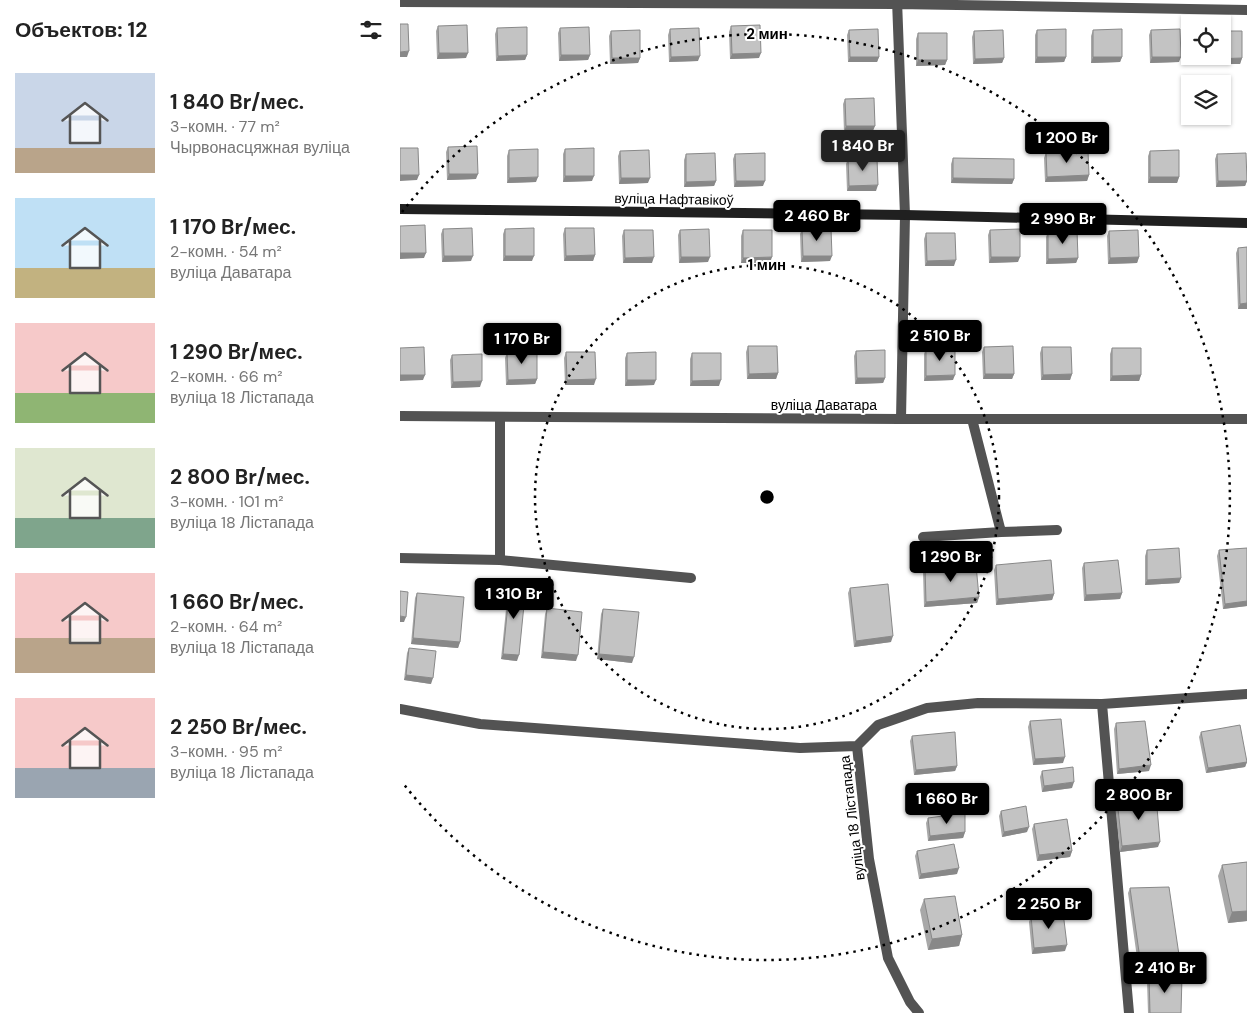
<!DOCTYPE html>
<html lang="ru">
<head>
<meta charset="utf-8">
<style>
	:root { --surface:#fff; --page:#f2f2f2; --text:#222; --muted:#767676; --accent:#000 }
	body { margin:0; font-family:"DM Sans",sans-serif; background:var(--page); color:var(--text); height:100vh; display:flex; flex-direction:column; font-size:19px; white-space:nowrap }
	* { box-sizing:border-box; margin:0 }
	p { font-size:16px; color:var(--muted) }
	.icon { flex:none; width:28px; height:28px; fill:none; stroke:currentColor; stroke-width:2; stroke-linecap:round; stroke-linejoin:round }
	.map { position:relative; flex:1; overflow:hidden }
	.sheet { display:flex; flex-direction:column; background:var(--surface); width:400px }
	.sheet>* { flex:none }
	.controls { position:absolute; left:781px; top:15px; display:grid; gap:10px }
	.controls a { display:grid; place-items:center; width:50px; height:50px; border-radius:0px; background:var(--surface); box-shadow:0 1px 4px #0004; font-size:25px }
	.price { position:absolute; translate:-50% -42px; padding:0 11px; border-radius:5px; background:var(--accent); color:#fff; font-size:16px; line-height:32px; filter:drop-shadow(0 1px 2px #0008) }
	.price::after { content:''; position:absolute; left:50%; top:30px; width:15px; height:11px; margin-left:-8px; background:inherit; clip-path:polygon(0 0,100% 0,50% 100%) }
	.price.active { background:#222; color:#fff }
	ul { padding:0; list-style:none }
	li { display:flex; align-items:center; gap:15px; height:125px; padding:0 15px }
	li span { display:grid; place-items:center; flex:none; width:140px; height:100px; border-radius:0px; color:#555 }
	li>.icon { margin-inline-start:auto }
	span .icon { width:60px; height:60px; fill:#fffc; stroke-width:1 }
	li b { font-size:21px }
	h2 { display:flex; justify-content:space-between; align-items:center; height:60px; padding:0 15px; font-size:21px }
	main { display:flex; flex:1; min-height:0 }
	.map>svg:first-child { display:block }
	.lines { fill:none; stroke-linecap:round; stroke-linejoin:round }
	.lane { stroke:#535353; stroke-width:10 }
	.street { stroke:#535353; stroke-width:10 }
	.secondary { stroke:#202020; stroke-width:10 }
	.wall { fill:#a8a8a8 }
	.shaded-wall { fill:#888 }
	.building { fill:#c3c3c3; stroke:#888 }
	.ring { fill:none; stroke:#000; stroke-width:2.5; stroke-dasharray:2.5 5 }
	.labels { text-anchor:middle; stroke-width:4; stroke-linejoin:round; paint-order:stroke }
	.street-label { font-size:14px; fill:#000; stroke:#fff }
	.centre { fill:#000; stroke:#fff; stroke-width:2.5 }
	.ring-label { font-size:15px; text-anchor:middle; font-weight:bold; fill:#000; stroke:#fff; stroke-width:4; stroke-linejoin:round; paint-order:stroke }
</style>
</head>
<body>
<main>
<section class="sheet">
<h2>Объектов: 12<svg class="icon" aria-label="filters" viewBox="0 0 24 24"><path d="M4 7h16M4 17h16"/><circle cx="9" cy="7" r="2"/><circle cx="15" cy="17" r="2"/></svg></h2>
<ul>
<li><span style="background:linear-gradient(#c9d6e8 75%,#b9a48a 0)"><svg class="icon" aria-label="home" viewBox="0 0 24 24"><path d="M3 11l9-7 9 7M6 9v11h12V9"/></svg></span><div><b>1 840 Br/мес.</b><p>3-комн. · 77 m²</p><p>Чырвонасцяжная вуліца</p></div></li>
<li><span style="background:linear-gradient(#bfe0f5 70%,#c2b280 0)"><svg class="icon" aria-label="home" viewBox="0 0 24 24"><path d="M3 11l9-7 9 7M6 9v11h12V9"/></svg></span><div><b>1 170 Br/мес.</b><p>2-комн. · 54 m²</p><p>вуліца Даватара</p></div></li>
<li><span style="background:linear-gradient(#f6c9c9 70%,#8fb573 0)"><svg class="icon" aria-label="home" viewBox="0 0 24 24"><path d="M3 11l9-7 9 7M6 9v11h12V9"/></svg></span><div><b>1 290 Br/мес.</b><p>2-комн. · 66 m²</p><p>вуліца 18 Лістапада</p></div></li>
<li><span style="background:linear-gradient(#dfe7d0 70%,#7fa58c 0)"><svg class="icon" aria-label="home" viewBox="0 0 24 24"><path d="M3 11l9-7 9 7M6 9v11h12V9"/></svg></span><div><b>2 800 Br/мес.</b><p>3-комн. · 101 m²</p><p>вуліца 18 Лістапада</p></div></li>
<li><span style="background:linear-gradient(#f6c9c9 65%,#b9a48a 0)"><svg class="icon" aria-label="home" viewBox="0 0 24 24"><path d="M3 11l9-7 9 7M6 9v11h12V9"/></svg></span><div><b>1 660 Br/мес.</b><p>2-комн. · 64 m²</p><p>вуліца 18 Лістапада</p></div></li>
<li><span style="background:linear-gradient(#f6c9c9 70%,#9aa5b1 0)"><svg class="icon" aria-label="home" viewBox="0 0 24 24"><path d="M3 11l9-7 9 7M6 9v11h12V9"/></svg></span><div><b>2 250 Br/мес.</b><p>3-комн. · 95 m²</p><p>вуліца 18 Лістапада</p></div></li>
</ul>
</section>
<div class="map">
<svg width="847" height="1013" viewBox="0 0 847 1013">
	<rect width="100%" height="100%" fill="#fff"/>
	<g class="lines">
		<!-- lane -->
		<path class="lane" d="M0 558 100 560V417
			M100 560 291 578"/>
		<!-- street -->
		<path class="street" d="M497 0 505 215 501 419
			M0 2 497 4 847 10
			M0 416 501 419H847
			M572 419 601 532 657 530
			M523 537 601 532
			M702 704 729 1013
			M0 709 80 724 400 748 457 746
			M457 746 478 725 527 708 578 703 702 704 847 694
			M457 746 469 859 488 958 510 1002 519 1013"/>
		<!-- secondary -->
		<path class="secondary" d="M0 209 505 215 847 223"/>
	</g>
	<!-- wall -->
	<path class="wall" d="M38 26 66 58 37 59 36 31Z
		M331 26 359 58 330 59 329 32Z
		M97 28 127 55 125 60 96 61 95 34Z
		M160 28 190 55 188 60 159 61 158 33Z
		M270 29 298 61 269 62 268 35Z
		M449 30 479 57 477 62H448L447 35Z
		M637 30 666 57 664 62 635 63V35Z
		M693 30 722 57 720 62 691 63V36Z
		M751 30 779 62 750 63 749 35Z
		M211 31 240 58 238 63 210 64 209 36Z
		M574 31 604 58 602 63 573 64 572 37Z
		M518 33 547 60 545 65 516 66V39Z
		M811 56H822L842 58 840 64H811Z
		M445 99 473 131 444 132 443 104Z
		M48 147 76 179 47 180 46 152Z
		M165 149 192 181 163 182V154Z
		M109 150 136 182 107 183V156Z
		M220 151 248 183 219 184 218 156Z
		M750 151 779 177 777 183H748V156Z
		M646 152 689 175 687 181 645 182 644 158Z
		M286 154 316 181 314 186 284 187V160Z
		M335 154 363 186 334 187 333 159Z
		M817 154 847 181 845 186 816 187 815 159Z
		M448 158 476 191H447L446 164Z
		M553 158 614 179 612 184 551 183V164Z
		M165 228 195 255 193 261H164L163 234Z
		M43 229 71 261 42 262 41 234Z
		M105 229 132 261H103V234Z
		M402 229 430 261 401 262 400 234Z
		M224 230 252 263H223L222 236Z
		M280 230 308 262 279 263 278 235Z
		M343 230 370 263H341V236Z
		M590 230 618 262 589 263 588 235Z
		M648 231 678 258 676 263 646 264V237Z
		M709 231 739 257 737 263 708 264 707 236Z
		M526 233 554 266H525L524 239Z
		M847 247V309H838L836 253 838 248Z
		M348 346 378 373 376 379H347L346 352Z
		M584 347 614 374 612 379H583L582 352Z
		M642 347 672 374 670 380H641L640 353Z
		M526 348 553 380 524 381V354Z
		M712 348 741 375 739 381H710V354Z
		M456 351 485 378 483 383 455 384 454 356Z
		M107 352 137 379 135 384 106 385 105 358Z
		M166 352 194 385H165L164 358Z
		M227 353 254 385 225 386V358Z
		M292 353 319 386H290V359Z
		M52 355 80 387 51 388 50 360Z
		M847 548V606L823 609 817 556 819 550Z
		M747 550 781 578 779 583 745 585V556Z
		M684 563 722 593 720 599 684 601 682 568Z
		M596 565 654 594 652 600 596 605 594 570Z
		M525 567 579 597 577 603 524 607 523 572Z
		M110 584 117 661 101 659 108 589Z
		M450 588 491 642 454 647 448 593Z
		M17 593 60 642 58 648 11 644 15 598Z
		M147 608 176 661 141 658 145 614Z
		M203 609 232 663 197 659 201 614Z
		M9 648 31 684 4 680 7 653Z
		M630 721 663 763 633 765 628 727Z
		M716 723 749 771 717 774 714 729Z
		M801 732 847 762 845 767 806 773 799 737Z
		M512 736 557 766 555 771 514 775 510 741Z
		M642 771 672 788 642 792 640 777Z
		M717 799 758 847 720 852 715 805Z
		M601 811 627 832 602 837 599 816Z
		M528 818 565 832 563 838 528 841 526 823Z
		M634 824 672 851 670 857 637 861 632 829Z
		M517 851 557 874 519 879 515 856Z
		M847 862V921L828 923 818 876 822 865Z
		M730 888 779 955 777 960 738 965 728 893Z
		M524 899 562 935 559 946 528 950 520 910Z
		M631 916 665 951 632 954 629 922Z
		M749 975 781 1013H748L747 981Z"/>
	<!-- shaded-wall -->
	<path class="shaded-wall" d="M9 51 7 57H0V52Z
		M39 53H68L66 58 37 59Z
		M361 53 359 58 330 59 332 54Z
		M127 55 125 60 96 61 98 56Z
		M161 55H190L188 60 159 61Z
		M300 56 298 61 269 62 271 57Z
		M450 57H479L477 62H448Z
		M637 57H666L664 62 635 63Z
		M693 57H722L720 62 691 63Z
		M752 57H781L779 62 750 63Z
		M212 58H240L238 63 210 64Z
		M604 58 602 63 573 64 575 59Z
		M842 58 840 64H811L813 59Z
		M518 60H547L545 65 516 66Z
		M446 126H475L473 131 444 132Z
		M49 174H78L76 179 47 180Z
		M0 175H19L17 180 0 181Z
		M689 175 687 181 645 182 647 177Z
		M165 176H194L192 181 163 182Z
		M138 177 136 182 107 183 109 178Z
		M750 177H779L777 183H748Z
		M221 178H250L248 183 219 184Z
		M553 178 614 179 612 184 551 183Z
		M316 181 314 186 284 187 286 182Z
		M336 181H365L363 186 334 187Z
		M818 181H847L845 186 816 187Z
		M478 185 476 191H447L449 186Z
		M0 253H26L24 258 0 259Z
		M195 255 193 261H164L166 256Z
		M44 256H73L71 261 42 262Z
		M105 256H134L132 261H103Z
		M403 256H432L430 261 401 262Z
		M254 257 252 263H223L225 258Z
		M281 257H310L308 262 279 263Z
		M372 257 370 263H341L343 258Z
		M591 257H620L618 262 589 263Z
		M739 257 737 263 708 264 710 258Z
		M678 258 676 263 646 264 648 259Z
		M556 260 554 266H525L527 261Z
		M847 303V309H838L840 304Z
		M378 373 376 379H347L349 374Z
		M585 374H614L612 379H583Z
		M672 374 670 380H641L643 375Z
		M0 375H25L23 380 0 381Z
		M555 375 553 380 524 381 526 376Z
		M741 375 739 381H710L712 376Z
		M457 378H485L483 383 455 384Z
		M137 379 135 384 106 385 108 380Z
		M196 379 194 385H165L167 380Z
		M227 380H256L254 385 225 386Z
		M321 380 319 386H290L292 381Z
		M82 381 80 387 51 388 53 382Z
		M781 578 779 583 745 585 747 580Z
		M722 593 720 599 684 601 686 595Z
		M654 594 652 600 596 605 598 599Z
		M579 597 577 603 524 607 526 602Z
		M847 601V606L823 609 825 604Z
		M0 616 6 617 4 622H0Z
		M493 636 491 642 454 647 456 641Z
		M13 638 60 642 58 648 11 644Z
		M143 652 178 655 176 661 141 658Z
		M103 654 119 655 117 661 101 659Z
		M199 654 234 657 232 663 197 659Z
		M6 675 33 678 31 684 4 680Z
		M665 757 663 763 633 765 635 759Z
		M847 762 845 767 806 773 808 768Z
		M751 765 749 771 717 774 719 769Z
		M557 766 555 771 514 775 516 770Z
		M674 782 672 788 642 792 644 786Z
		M629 827 627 832 602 837 604 832Z
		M565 832 563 838 528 841 530 836Z
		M760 842 758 847 720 852 722 846Z
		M672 851 670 857 637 861 639 855Z
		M559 868 557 874 519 879 521 874Z
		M847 911V921L828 923 832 912Z
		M562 935 559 946 528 950 532 939Z
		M667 945 665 951 632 954 634 948Z
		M779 955 777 960 738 965 740 959Z"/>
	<!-- building -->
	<path class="building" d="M0 24H8L9 51 0 52Z
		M67 25 68 53H39L38 26Z
		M360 25 361 53 332 54 331 26Z
		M127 27V55L98 56 97 28Z
		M189 27 190 55H161L160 28Z
		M299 28 300 56 271 57 270 29Z
		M478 29 479 57H450L449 30Z
		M666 29V57H637V30Z
		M722 29V57H693V30Z
		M780 29 781 57H752L751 30Z
		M240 30V58H212L211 31Z
		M603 30 604 58 575 59 574 31Z
		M822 31H842V58L813 59V56H822Z
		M518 33H547V60H518Z
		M474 98 475 126H446L445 99Z
		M77 146 78 174H49L48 147Z
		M0 148H18L19 175H0Z
		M194 148V176H165V149Z
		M138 149V177L109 178V150Z
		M249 150 250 178H221L220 151Z
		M779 150V177H750V151Z
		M688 151 689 175 647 177 646 152Z
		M315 153 316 181 286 182V154Z
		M365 153V181H336L335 154Z
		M846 153 847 181H818L817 154Z
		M448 158H477L478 185 449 186Z
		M553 158 614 159V179L553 178Z
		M25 225 26 253H0V226Z
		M72 228 73 256H44L43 229Z
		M134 228V256H105V229Z
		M165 228H194L195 255 166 256Z
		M431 228 432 256H403L402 229Z
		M309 229 310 257H281L280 230Z
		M620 229V257H591L590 230Z
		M224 230H253L254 257 225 258Z
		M343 230H372V257L343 258Z
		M677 230 678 258 648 259V231Z
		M738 230 739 257 710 258 709 231Z
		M526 233H555L556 260 527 261Z
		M847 247V303L840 304 838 248Z
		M348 346H377L378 373 349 374Z
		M613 346 614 374H585L584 347Z
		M24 347 25 375H0V348Z
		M555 347V375L526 376V348Z
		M642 347H671L672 374 643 375Z
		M712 348H741V375L712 376Z
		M485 350V378H457L456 351Z
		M137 351V379L108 380 107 352Z
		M166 352H195L196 379 167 380Z
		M256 352V380H227V353Z
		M292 353H321V380L292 381Z
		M82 354V381L53 382 52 355Z
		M779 548 781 578 747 580V550Z
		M847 548V601L825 604 819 550Z
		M651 560 654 594 598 599 596 565Z
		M718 560 722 593 686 595 684 563Z
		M576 565 579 597 526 602 525 567Z
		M110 584 126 585 119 655 103 654Z
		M488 584 493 636 456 641 450 588Z
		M0 591 8 592 6 617 0 616Z
		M17 593 64 597 60 642 13 638Z
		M147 608 182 612 178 655 143 652Z
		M203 609 239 612 234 657 199 654Z
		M9 648 36 651 33 678 6 675Z
		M661 719 665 757 635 759 630 721Z
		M745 721 751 765 719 769 716 723Z
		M840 725 847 762 808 768 801 732Z
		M555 732 557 766 516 770 512 736Z
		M673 767 674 782 644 786 642 771Z
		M756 796 760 842 722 846 717 799Z
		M626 806 629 827 604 832 601 811Z
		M565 813V832L530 836 528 818Z
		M667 819 672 851 639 855 634 824Z
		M554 844 559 868 521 874 517 851Z
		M847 862V911L832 912 822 865Z
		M769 887 779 955 740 959 730 888Z
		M555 896 562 935 532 939 524 899Z
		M663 912 667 945 634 948 631 916Z
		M749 975 782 976 781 1013H750Z"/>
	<!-- distance rings -->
	<g class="ring">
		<circle cx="367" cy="497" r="232"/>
		<path d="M2 212A463 463 0 1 1 2 782"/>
	</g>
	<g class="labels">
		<!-- street labels -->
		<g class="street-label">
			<text transform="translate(274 199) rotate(1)" y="5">вуліца Нафтавікоў</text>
			<text x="424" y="410">вуліца Даватара</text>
			<text transform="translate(452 818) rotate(-97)" y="5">вуліца 18 Лістапада</text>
		</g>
	</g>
	<circle cx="367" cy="497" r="8" class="centre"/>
	<g class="ring-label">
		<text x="367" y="39">2 мин</text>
		<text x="367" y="270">1 мин</text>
	</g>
</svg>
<div class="controls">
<a><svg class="icon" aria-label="locate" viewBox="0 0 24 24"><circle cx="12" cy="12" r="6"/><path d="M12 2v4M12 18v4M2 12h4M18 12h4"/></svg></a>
<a><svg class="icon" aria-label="layers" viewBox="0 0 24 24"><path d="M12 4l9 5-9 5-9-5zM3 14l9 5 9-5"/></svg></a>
</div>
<b class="price" style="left:667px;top:164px">1 200 Br</b>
<b class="price active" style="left:463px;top:172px">1 840 Br</b>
<b class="price" style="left:417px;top:242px">2 460 Br</b>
<b class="price" style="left:663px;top:245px">2 990 Br</b>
<b class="price" style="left:540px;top:362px">2 510 Br</b>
<b class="price" style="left:122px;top:365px">1 170 Br</b>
<b class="price" style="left:551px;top:583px">1 290 Br</b>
<b class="price" style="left:114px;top:620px">1 310 Br</b>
<b class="price" style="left:739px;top:821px">2 800 Br</b>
<b class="price" style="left:547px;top:825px">1 660 Br</b>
<b class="price" style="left:649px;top:930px">2 250 Br</b>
<b class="price" style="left:765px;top:994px">2 410 Br</b>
</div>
</main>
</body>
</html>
